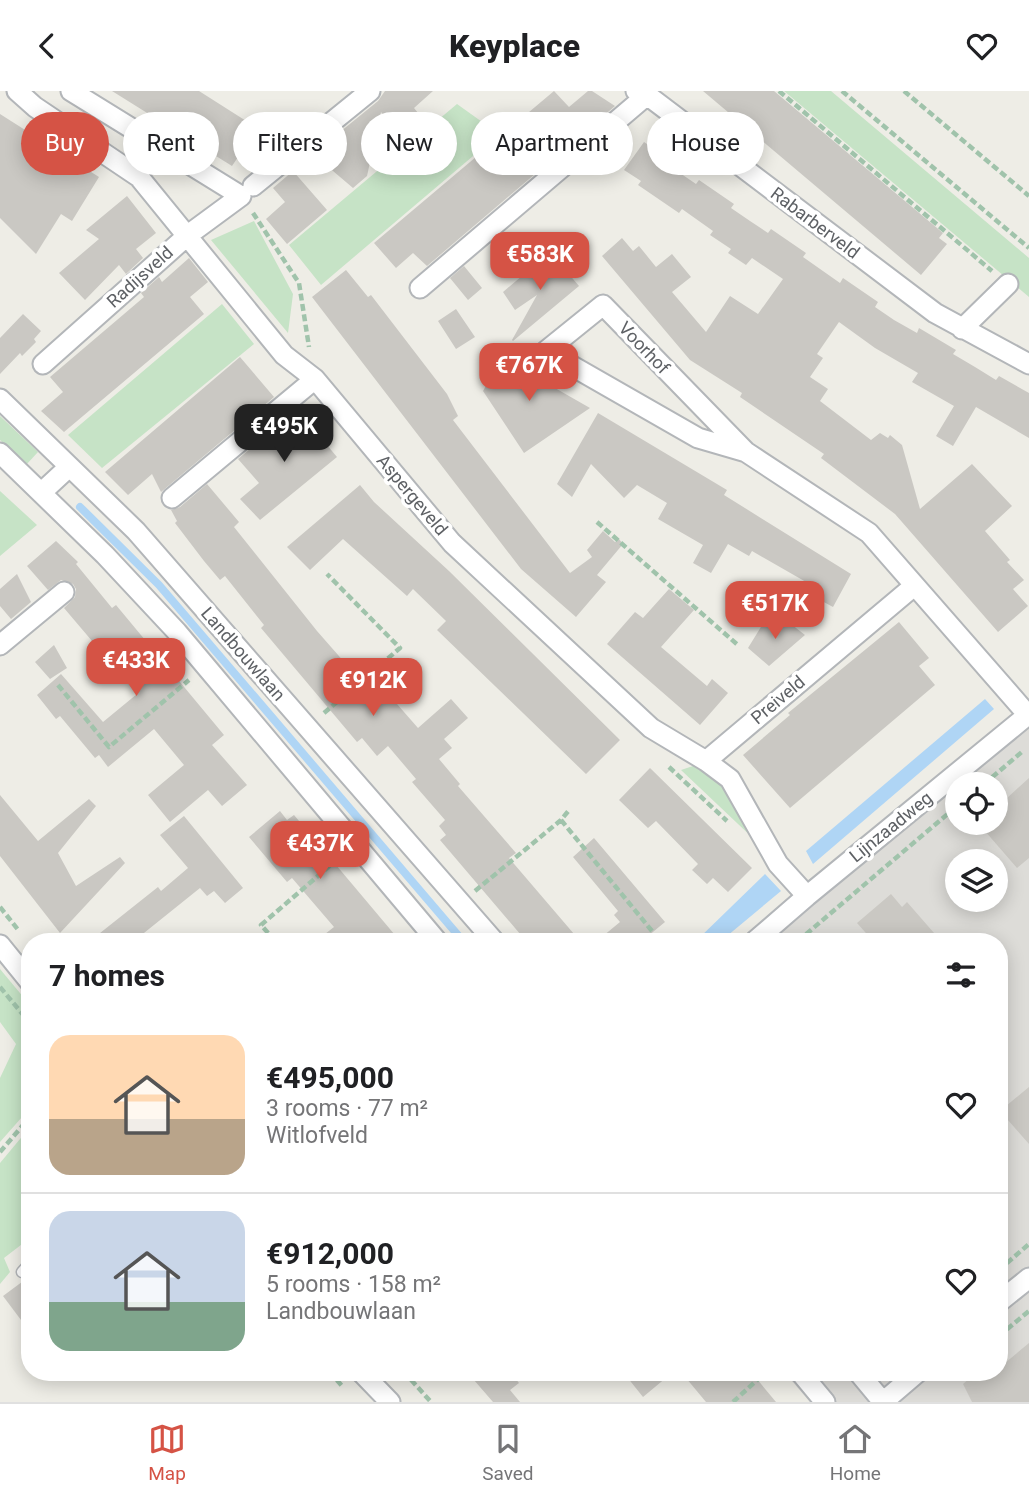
<!DOCTYPE html>
<html lang="en">
<head>
<meta charset="utf-8">
<style>
	:root { --surface:#fff; --page:#f6f6f6; --text:#202124; --muted:#757577; --line:#e0e0e0; --accent:#d55345 }
	body { margin:0; font-family:Roboto,sans-serif; background:var(--page); color:var(--text); height:100vh; display:flex; flex-direction:column; font-size:26px; white-space:nowrap }
	* { box-sizing:border-box; margin:0 }
	p { font-size:23px; color:var(--muted) }
	.icon { flex:none; width:38px; height:38px; fill:none; stroke:currentColor; stroke-width:2; stroke-linecap:round; stroke-linejoin:round }
	.map { position:relative; flex:1; overflow:hidden }
	.details { position:absolute; left:21px; top:842px; width:987px; height:448px; display:flex; flex-direction:column; background:var(--surface); border-radius:28px; box-shadow:0 4px 18px #0003 }
	.details>* { flex:none }
	.guide { position:absolute; left:21px; top:21px; width:987px; height:63px; display:flex; gap:14px }
	.fabs { position:absolute; left:945px; top:681px; display:grid; gap:14px }
	.fabs a { display:grid; place-items:center; width:63px; height:63px; border-radius:50%; background:var(--surface); box-shadow:0 4px 18px #0003; font-size:35px }
	.price { position:absolute; translate:-50% -60px; padding:0 16px; border-radius:14px; background:var(--accent); color:#fff; font-size:23px; line-height:46px; filter:drop-shadow(0 2px 4px #0008) }
	.price::after { content:''; position:absolute; left:50%; top:42px; width:21px; height:16px; margin-left:-10px; background:inherit; clip-path:polygon(0 0,100% 0,50% 100%) }
	.price.active { background:#222; color:#fff }
	ul { padding:0; list-style:none }
	li { display:flex; align-items:center; gap:21px; height:175px; padding:0 28px }
	li+li { border-top:2px solid var(--line) }
	li span { display:grid; place-items:center; flex:none; width:196px; height:140px; border-radius:21px; color:#555 }
	li>.icon { margin-inline-start:auto }
	span .icon { width:84px; height:84px; fill:#fffc; stroke-width:1 }
	li b { font-size:30px }
	h2 { display:flex; justify-content:space-between; align-items:center; height:84px; padding:0 28px; font-size:30px }
	.pill { padding:0 24px; border-radius:32px; background:var(--surface); box-shadow:0 4px 18px #0003; font-size:24px; line-height:63px }
	.pill.active { background:var(--accent); color:#fff }
	header { display:flex; justify-content:space-between; align-items:center; height:91px; padding:0 28px; background:var(--surface); font-size:32px; font-weight:800 }
	.tab-bar { display:flex; justify-content:space-around; align-items:center; height:98px; border-top:2px solid var(--line); background:var(--surface); font-size:19px; color:var(--muted) }
	.tab-bar a { display:grid; justify-items:center; gap:4px }
	.tab-bar .active { color:var(--accent) }
	.map>svg:first-child { display:block }
	.industrial { fill:#dddcd8; fill-rule:evenodd }
	.green { fill:#c6e3c6 }
	.water { fill:#afd5f5 }
	.lines { fill:none; stroke-linecap:round; stroke-linejoin:round }
	.stream { stroke:#afd5f5; stroke-width:8 }
	.building { fill:#cac8c3 }
	.service-casing { stroke:#b3b6b9; stroke-width:13 }
	.minor-casing { stroke:#b3b6b9; stroke-width:23 }
	.path { stroke:#a0c3ab; stroke-width:4.5; stroke-dasharray:7 3.5; stroke-linecap:butt }
	.service { stroke:#fff; stroke-width:10 }
	.minor { stroke:#fff; stroke-width:19 }
	.labels { text-anchor:middle; stroke-width:7; stroke-linejoin:round; paint-order:stroke }
	.street-label { font-size:18px; fill:#5e6165; stroke:#fff }
</style>
</head>
<body>
<header><svg class="icon" aria-label="back" viewBox="0 0 24 24"><path d="M15 5l-7 7 7 7"/></svg>Keyplace<svg class="icon" aria-label="heart" viewBox="0 0 24 24"><path d="M12 20l-8-8c-3-5 5-10 8-4 3-6 11-1 8 4z"/></svg></header>
<div class="map">
<svg width="1029" height="1311" viewBox="0 0 1029 1311">
	<rect width="100%" height="100%" fill="#eeede6"/>
	<!-- industrial -->
	<path class="industrial" d="M1029 617V1311H810L784 1281H999V850H756ZM957 693H996V732H957ZM957 770H996V808H957Z"/>
	<!-- green -->
	<path class="green" d="M784 0H831L1029 167V206Z
		M457 13 499 43 321 194 289 154Z
		M254 130 293 203 288 242 211 149Z
		M222 213 254 253 102 377 68 344Z
		M0 325 38 361 26 374 0 349Z
		M0 400 37 434 0 465Z
		M696 674 723 692 756 750 681 679Z
		M0 878 30 914V1017L0 1051V987L16 953 0 931Z
		M30 1036V1107L27 1110 30 1115V1147L4 1167 10 1181 0 1193V1072Z"/>
	<!-- water -->
	<path class="water" d="M985 608 994 618 813 773 806 760Z
		M765 783 781 800 721 850H696Z"/>
	<g class="lines">
		<!-- stream -->
		<path class="stream" d="M80 416 159 494 463 850"/>
	</g>
	<!-- building -->
	<path class="building" d="M112 0H199L257 37 267 49 256 65 244 57 232 75Z
		M385 0H433L414 17 428 34 407 52 381 21 367 85 353 97 313 63 378 10Z
		M554 0 569 16 588 0H592L615 15 427 175 413 162 396 177 374 152Z
		M703 0H774L943 142 939 147 947 153 921 184Z
		M0 23 99 86 72 130 61 123 36 163 0 127Z
		M644 51 662 63 659 67 677 80 696 93 699 89 734 113 731 117 750 130 768 142 771 138 806 162 803 166 840 192 843 187 878 211 875 216 894 229 917 242 919 237 956 259 953 263 975 276 996 289 999 285 1029 302V347L976 316 953 355 936 345 954 315 912 291 918 282 875 257 839 231 817 263 823 267 810 286 828 298 820 310 871 349 880 342 888 347 890 344 902 354 920 418 972 373 1012 415 985 440 1010 469 1007 471 1024 489 1013 498 1028 515 998 541 895 423 821 367 824 363 740 306 742 302 690 269 602 165 622 147 633 160 639 155 656 176 672 163 691 186 672 201 706 241 730 205 758 223 783 188 752 167 746 174 728 162 731 158 710 144 713 140 682 118 679 122 638 94 641 90 624 79Z
		M293 80 327 119 287 153 266 128 285 111 273 97Z
		M127 105 156 142 136 158 143 167 126 183 119 174 85 209 59 182 99 148 86 139Z
		M189 167 208 191 190 206 204 223 64 341 41 320 63 301 50 286 144 206 141 202 159 186 162 191Z
		M555 167 579 195 513 250 512 249 537 204 515 219 503 201 535 174 540 180Z
		M464 175 482 197 468 209 450 187Z
		M346 179 368 206 371 204 447 303 458 325 453 329 570 482 592 466 587 459 603 440 615 451 619 448 623 453 597 484 606 491 576 526 521 478 312 206Z
		M456 218 475 246 456 258 438 230Z
		M23 223 41 240 34 248 36 251 22 265 20 262 0 283V247Z
		M509 263 544 283 541 289 590 317 524 362 483 300 502 267 505 269Z
		M240 266 274 306 161 401 152 383 128 404 105 381Z
		M598 322 727 399 724 404 851 483 833 516 809 503 813 495 752 460 749 465 728 453 711 482 693 472 703 454 658 428 667 412 637 394 624 407 591 373 572 406 557 393Z
		M290 325 298 334 306 329 337 366 260 429 240 408 259 392 238 368Z
		M207 393 239 431 234 436 317 540 374 605 383 597 418 637 451 608 468 627 444 648 452 657 439 668 460 693 458 695 516 762 509 767 580 850H526L440 749 446 744 439 735 445 729 412 691 416 688 388 655 377 665 362 647 357 651 261 537 264 534 225 485 220 489 204 470 175 432 177 430 171 419 180 416Z
		M360 394 374 411 449 480 620 649 586 683 437 539 446 530 413 498 407 505 343 448 310 479 287 456Z
		M56 450 78 471 76 473 112 517 116 514 224 644 212 654 247 694 222 715 208 699 170 731 148 704 184 674 154 638 108 676 99 664 95 667 60 625 56 628 37 604 61 583 103 631 137 603 64 517 75 506 76 498 73 493 61 489 48 499 27 475Z
		M17 483 31 511 11 528 0 515V498Z
		M669 498 694 519 661 556 707 595 712 588 728 602 700 634 607 553 635 521 643 527Z
		M782 526 805 544 769 575 748 557 764 531 775 538Z
		M899 531 929 567 919 575 935 594 790 717 743 664 790 624 788 622Z
		M54 554 67 577 50 588 35 571Z
		M650 677 752 777 728 801 713 787 707 793 692 779 698 773 656 730 648 737 619 709Z
		M1029 687V767L1017 777 978 732H996V717Z
		M0 704 38 750 89 708 96 715 58 762 76 795 120 766 125 772 60 842 0 765Z
		M280 720 287 729 294 724 400 850H316L334 836 292 787 287 791 249 746Z
		M184 725 243 797 225 812 214 800 207 805 200 797 134 850H90L158 796 161 800 188 777 160 744Z
		M594 747 665 831 642 850H597L620 831 614 824 618 820 573 766Z
		M891 803 902 816 907 811 941 850H873L857 832Z
		M1029 996V1053L1000 1020Z
		M30 1185V1241L3 1205Z
		M1029 1252V1311H972L963 1293 977 1281H999V1277Z
		M467 1281H510L519 1292 510 1299 520 1311H493Z
		M623 1281H673L643 1306Z
		M681 1281H751L776 1311H706Z"/>
	<g class="lines">
		<defs>
			<path id="service" d="M22 1181 30 1172"/>
			<path id="minor" d="M17 0 35 16 139 86 284 264 315 288 452 452 651 637 706 670 730 688 778 773 807 805
				M636 0 647 4 935 222 1029 273
				M253 95 370 0
				M420 197 647 4
				M962 238 1008 193
				M43 273 188 144 241 105 71 0
				M0 308 136 440 494 850
				M746 361 698 347 546 260 603 214 746 361 869 442 1028 624
				M0 362 105 464 177 541 437 850
				M42 401 69 376
				M172 407 315 288
				M0 554 64 501
				M706 670 914 495
				M755 850 807 805 1029 623
				M0 854 30 891
				M999 1211 1029 1187
				M361 1281 390 1311
				M800 1281 825 1311
				M858 1281 883 1311
				M883 1311 918 1281"/>
		</defs>
		<!-- service casing -->
		<use href="#service" class="service-casing"/>
		<!-- minor casing -->
		<use href="#minor" class="minor-casing"/>
		<!-- path -->
		<path class="path" d="M779 0 992 180
			M842 0 1029 157
			M904 0 1029 105
			M253 122 299 192 309 256
			M597 431 739 555
			M58 594 109 656 189 589
			M324 622 400 557 327 483
			M669 676 727 730
			M984 693 1023 660
			M561 729 652 840
			M475 800 561 729 570 718
			M0 816 19 840
			M275 850 261 834 340 766
			M798 850 957 715
			M0 896 30 932
			M0 1061 30 1026
			M999 1179 1029 1153
			M999 1245 1029 1220
			M330 1281 342 1295
			M404 1281 431 1311
			M733 1311 766 1281"/>
		<!-- service -->
		<use href="#service" class="service"/>
		<!-- minor -->
		<use href="#minor" class="minor"/>
	</g>
	<g class="labels">
		<!-- street labels -->
		<g class="street-label">
			<text transform="translate(815 132) rotate(37)" y="6">Rabarberveld</text>
			<text transform="translate(140 186) rotate(-42)" y="6">Radijsveld</text>
			<text transform="translate(644 257) rotate(46)" y="6">Voorhof</text>
			<text transform="translate(412 404) rotate(50)" y="6">Aspergeveld</text>
			<text transform="translate(243 563) rotate(49)" y="6">Landbouwlaan</text>
			<text transform="translate(778 609) rotate(-40)" y="6">Preiveld</text>
			<text transform="translate(891 736) rotate(-39)" y="6">Lijnzaadweg</text>
		</g>
	</g>
</svg>
<div class="fabs">
<a><svg class="icon" aria-label="locate" viewBox="0 0 24 24"><circle cx="12" cy="12" r="6"/><path d="M12 2v4M12 18v4M2 12h4M18 12h4"/></svg></a>
<a><svg class="icon" aria-label="layers" viewBox="0 0 24 24"><path d="M12 4l9 5-9 5-9-5zM3 14l9 5 9-5"/></svg></a>
</div>
<b class="price" style="left:540px;top:201px">€583K</b>
<b class="price" style="left:529px;top:312px">€767K</b>
<b class="price active" style="left:284px;top:373px">€495K</b>
<b class="price" style="left:775px;top:550px">€517K</b>
<b class="price" style="left:136px;top:607px">€433K</b>
<b class="price" style="left:373px;top:627px">€912K</b>
<b class="price" style="left:320px;top:790px">€437K</b>
<div class="guide">
<a class="pill active">Buy</a>
<a class="pill">Rent</a>
<a class="pill">Filters</a>
<a class="pill">New</a>
<a class="pill">Apartment</a>
<a class="pill">House</a>
</div>
<section class="details">
<h2>7 homes<svg class="icon" aria-label="filters" viewBox="0 0 24 24"><path d="M4 7h16M4 17h16"/><circle cx="9" cy="7" r="2"/><circle cx="15" cy="17" r="2"/></svg></h2>
<ul>
<li><span style="background:linear-gradient(#ffd9b3 60%,#b9a48a 0)"><svg class="icon" aria-label="home" viewBox="0 0 24 24"><path d="M3 11l9-7 9 7M6 9v11h12V9"/></svg></span><div><b>€495,000</b><p>3 rooms · 77 m²</p><p>Witlofveld</p></div><svg class="icon" aria-label="heart" viewBox="0 0 24 24"><path d="M12 20l-8-8c-3-5 5-10 8-4 3-6 11-1 8 4z"/></svg></li>
<li><span style="background:linear-gradient(#c9d6e8 65%,#7fa58c 0)"><svg class="icon" aria-label="home" viewBox="0 0 24 24"><path d="M3 11l9-7 9 7M6 9v11h12V9"/></svg></span><div><b>€912,000</b><p>5 rooms · 158 m²</p><p>Landbouwlaan</p></div><svg class="icon" aria-label="heart" viewBox="0 0 24 24"><path d="M12 20l-8-8c-3-5 5-10 8-4 3-6 11-1 8 4z"/></svg></li>
</ul>
</section>
</div>
<nav class="tab-bar">
<a class="active"><svg class="icon" aria-label="map" viewBox="0 0 24 24"><path d="M3 6l6-2 6 2 6-2v14l-6 2-6-2-6 2zM9 4v14M15 6v14"/></svg>Map</a>
<a><svg class="icon" aria-label="saved" viewBox="0 0 24 24"><path d="M7 4h10v16l-5-4-5 4z"/></svg>Saved</a>
<a><svg class="icon" aria-label="home" viewBox="0 0 24 24"><path d="M3 11l9-7 9 7M6 9v11h12V9"/></svg>Home</a>
</nav>
</body>
</html>
